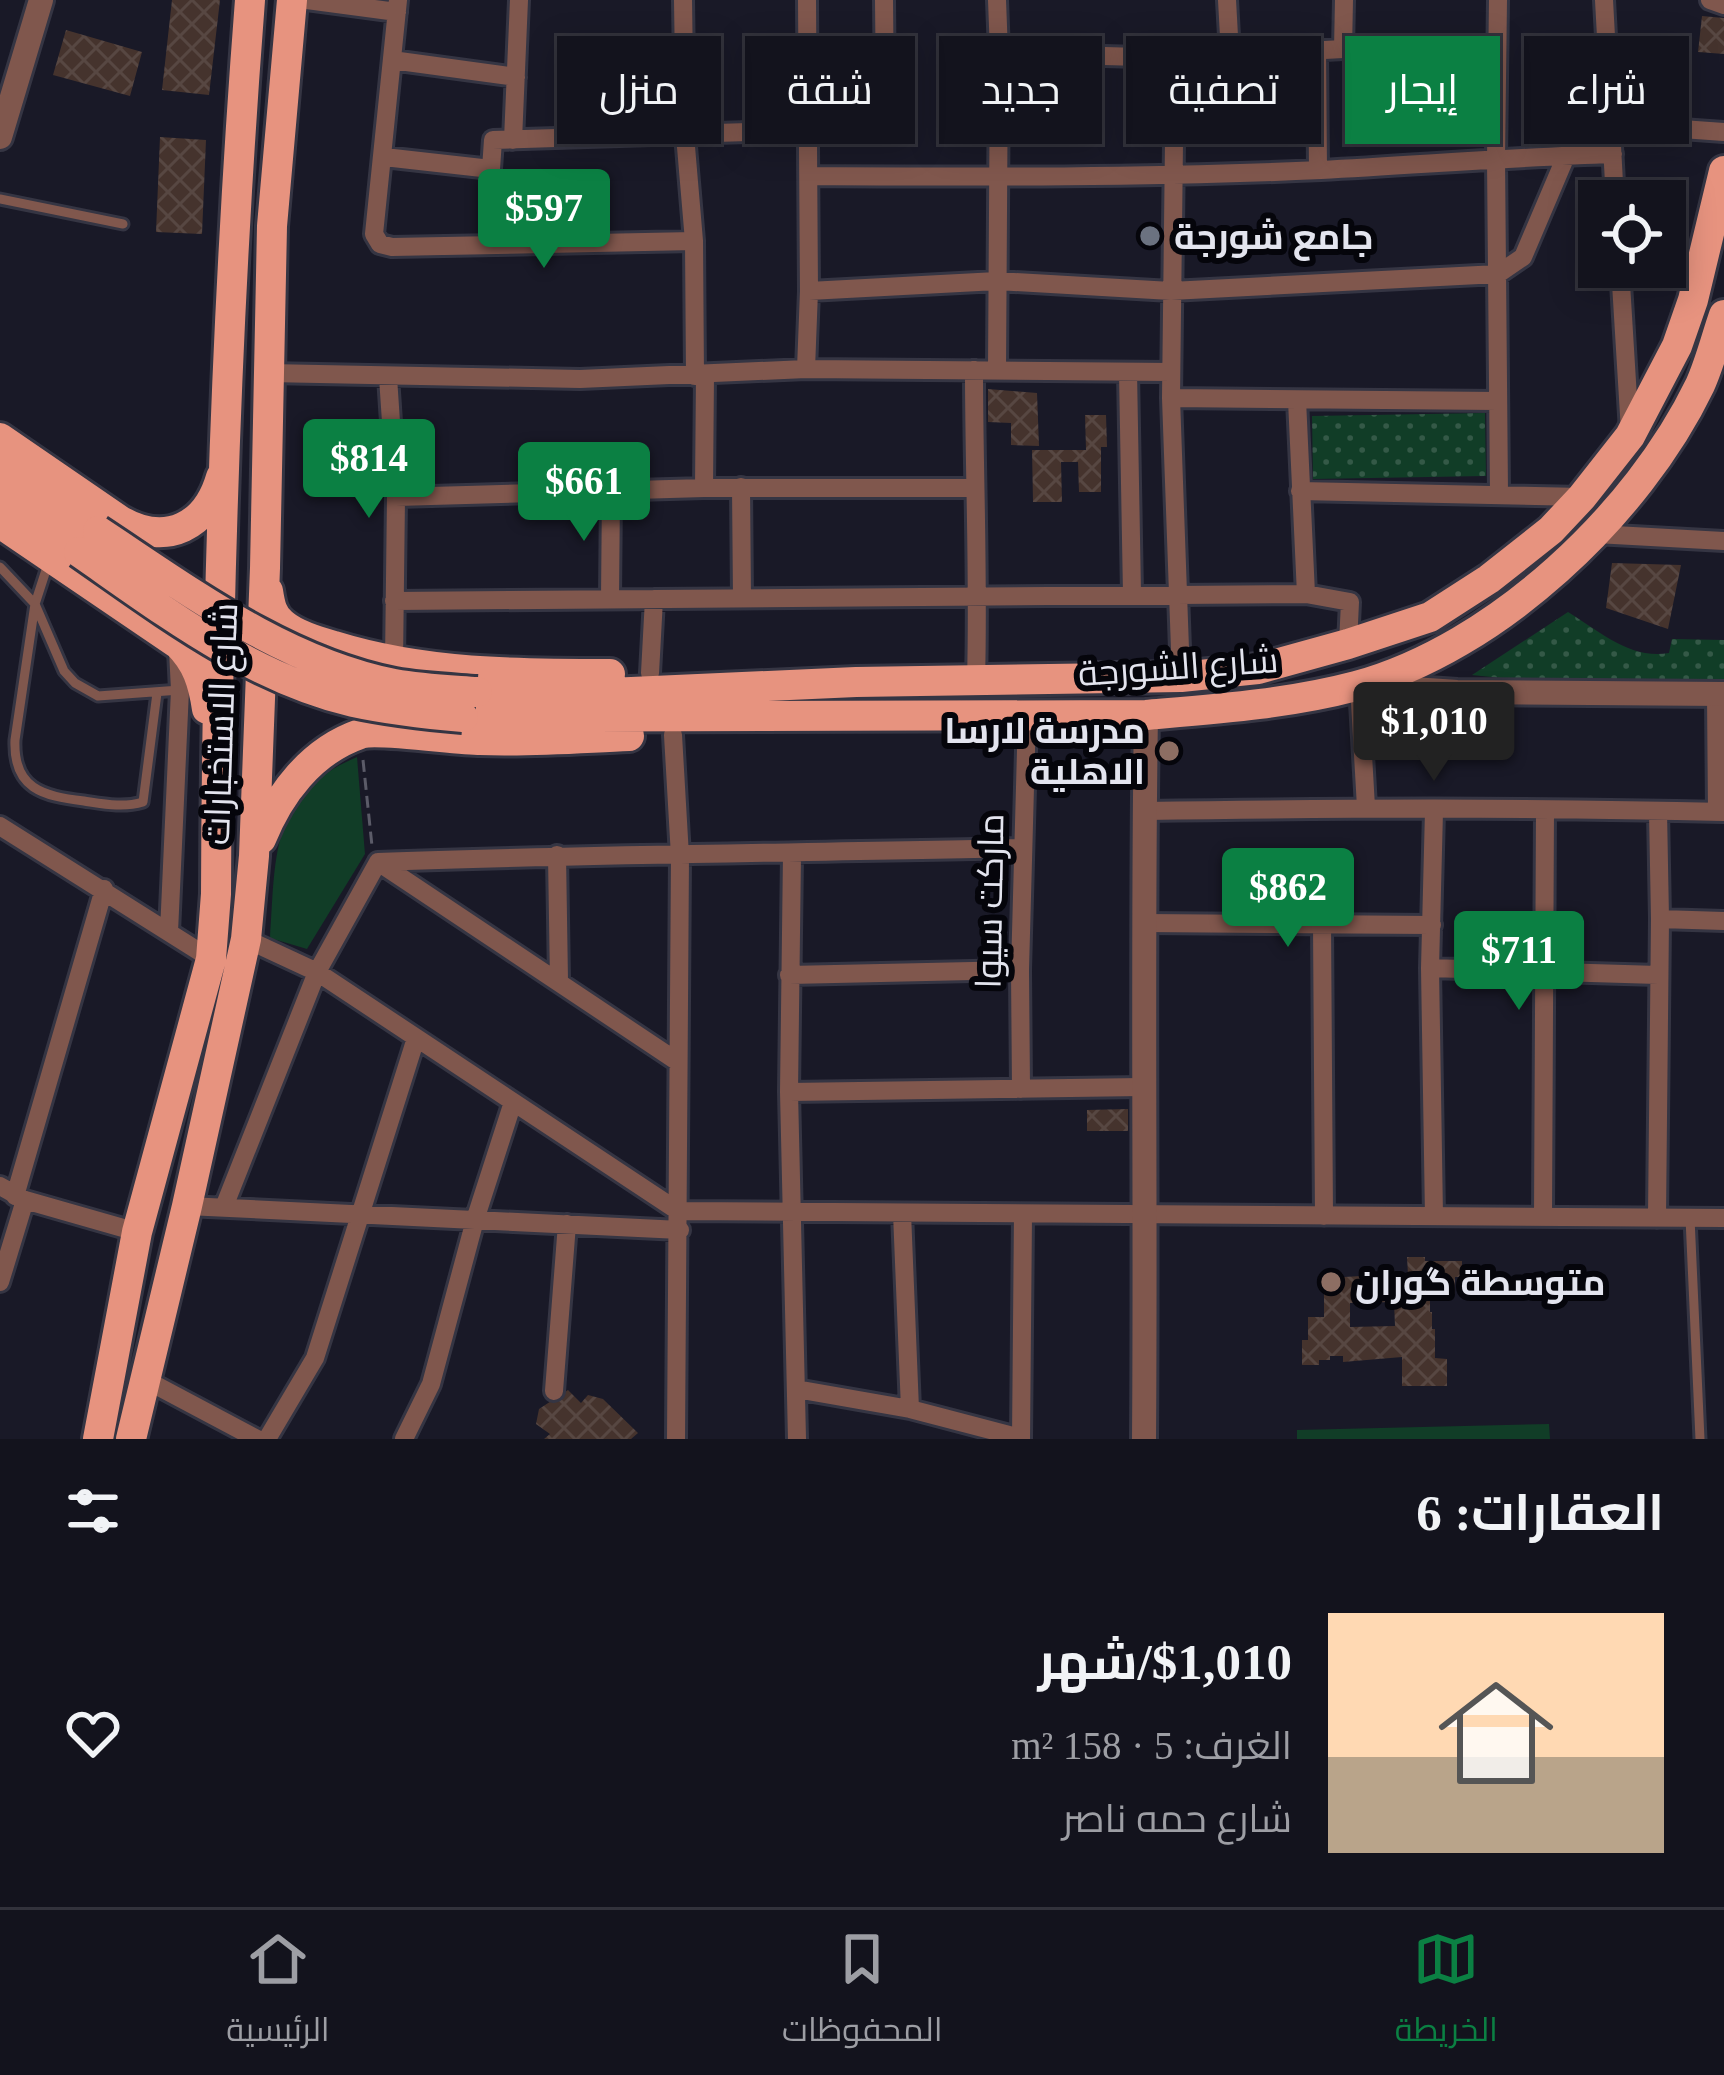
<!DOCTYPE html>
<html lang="ar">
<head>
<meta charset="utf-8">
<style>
	:root { --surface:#13131d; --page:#20202a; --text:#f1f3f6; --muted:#9d9ea4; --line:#32323b; --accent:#0b8043 }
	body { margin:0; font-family:"Times New Roman",Cairo,serif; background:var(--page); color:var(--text); direction:rtl; height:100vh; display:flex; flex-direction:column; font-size:45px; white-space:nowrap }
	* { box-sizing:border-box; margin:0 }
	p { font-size:39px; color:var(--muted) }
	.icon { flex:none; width:66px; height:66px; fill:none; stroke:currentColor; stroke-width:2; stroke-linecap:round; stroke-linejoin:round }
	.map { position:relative; height:1439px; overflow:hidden; direction:ltr }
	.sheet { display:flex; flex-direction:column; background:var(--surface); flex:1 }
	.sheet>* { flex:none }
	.top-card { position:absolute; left:36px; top:36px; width:1653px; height:108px; direction:rtl; display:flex; gap:24px }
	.controls { position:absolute; left:1578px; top:180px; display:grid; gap:24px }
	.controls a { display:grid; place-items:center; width:108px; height:108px; border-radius:0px; background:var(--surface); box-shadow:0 6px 30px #0003,0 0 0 3px var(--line); font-size:60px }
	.price { position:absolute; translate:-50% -102px; padding:0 27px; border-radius:12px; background:var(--accent); color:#fff; font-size:39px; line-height:78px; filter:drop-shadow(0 3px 6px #0008) }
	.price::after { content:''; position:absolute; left:50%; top:72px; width:36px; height:27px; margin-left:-18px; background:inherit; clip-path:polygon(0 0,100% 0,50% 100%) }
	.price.on { background:#222; color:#fff }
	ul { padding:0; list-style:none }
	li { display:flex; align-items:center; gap:36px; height:300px; padding:0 60px }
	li+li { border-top:3px solid var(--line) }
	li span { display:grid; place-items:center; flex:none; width:336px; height:240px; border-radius:0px; color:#555 }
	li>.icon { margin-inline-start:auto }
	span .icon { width:144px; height:144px; fill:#fffc; stroke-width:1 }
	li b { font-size:51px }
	h2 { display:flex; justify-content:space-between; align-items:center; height:144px; padding:0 60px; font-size:51px }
	.chip { padding:0 42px; border-radius:0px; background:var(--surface); box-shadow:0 6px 30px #0003,0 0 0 3px var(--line); font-size:42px; line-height:108px }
	.chip.on { background:var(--accent); color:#fff }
	.tab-bar { display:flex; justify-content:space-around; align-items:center; height:168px; border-top:3px solid var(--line); background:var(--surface); font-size:33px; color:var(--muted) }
	.tab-bar a { display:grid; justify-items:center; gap:6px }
	.tab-bar .on { color:var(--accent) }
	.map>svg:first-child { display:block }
	.green { fill:#113d27 }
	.park { fill:url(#park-dots) }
	.building { fill:url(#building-cross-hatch); fill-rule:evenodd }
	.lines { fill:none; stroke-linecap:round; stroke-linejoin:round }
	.service-casing { stroke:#353543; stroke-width:15 }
	.minor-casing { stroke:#353543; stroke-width:24 }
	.tertiary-casing { stroke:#353543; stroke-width:30 }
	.primary-casing { stroke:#353543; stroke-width:36 }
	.path { stroke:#5b5b68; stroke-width:3; stroke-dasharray:12 6; stroke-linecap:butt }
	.service { stroke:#80574d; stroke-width:9 }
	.minor { stroke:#80574d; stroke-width:18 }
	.tertiary { stroke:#80574d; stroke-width:24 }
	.primary { stroke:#e7937f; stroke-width:30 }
	.primary-bridge-casing { stroke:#353543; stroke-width:36; stroke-linecap:butt }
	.primary-bridge { stroke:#e7937f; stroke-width:30 }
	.worship-dot { fill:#6b7280; stroke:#05050b; stroke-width:4.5 }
	.education-dot { fill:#8d6e63; stroke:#05050b; stroke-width:4.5 }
	.labels { text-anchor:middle; stroke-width:12; stroke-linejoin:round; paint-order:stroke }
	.poi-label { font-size:36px; font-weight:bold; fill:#e3e4ee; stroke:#05050b; text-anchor:start }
	.street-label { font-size:36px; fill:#e3e4ee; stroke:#05050b }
</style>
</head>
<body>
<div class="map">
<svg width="1724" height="1439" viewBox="0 0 1724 1439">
	<defs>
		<pattern id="park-dots" width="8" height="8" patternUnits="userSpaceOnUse" patternTransform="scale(3)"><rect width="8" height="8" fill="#113d27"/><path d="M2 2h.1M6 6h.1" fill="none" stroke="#345947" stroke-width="1.8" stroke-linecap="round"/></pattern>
		<pattern id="building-cross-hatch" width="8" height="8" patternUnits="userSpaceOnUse" patternTransform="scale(3)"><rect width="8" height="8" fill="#45332d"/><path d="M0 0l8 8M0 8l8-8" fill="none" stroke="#574742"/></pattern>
	</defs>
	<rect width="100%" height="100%" fill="#191927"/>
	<!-- green -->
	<path class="green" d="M357 757 365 854 307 949 270 938C276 857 269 794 357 757Z
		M1549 1424 1550 1439H1297V1430Z"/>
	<!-- park -->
	<path class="park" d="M1485 413 1486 476 1313 479 1312 416Z
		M1568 612C1599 631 1631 660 1669 653L1672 639 1724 640V681L1519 680 1472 675Z"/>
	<!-- building -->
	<path class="building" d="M172 0H220L209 95 162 90Z
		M1702 16 1724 18V54L1698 52Z
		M66 30 142 52 130 96 53 75Z
		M160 137 206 140 202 234 156 232Z
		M988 389 1037 393 1039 446 1011 445V423L988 422Z
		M1085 415H1106L1107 447H1101V492H1079L1078 462H1061L1062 502H1033L1032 450H1086Z
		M1612 563 1681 565 1668 629 1606 608Z
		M1128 1109V1131H1087V1110Z
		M1407 1257H1425V1261H1462V1277H1455V1294H1430V1312H1432V1329H1435V1358L1447 1359V1386H1402V1357L1343 1362V1356H1330V1360H1319V1365H1302V1340H1308V1317H1324V1273H1342L1344 1280V1277L1378 1275V1272H1400V1274L1408 1275ZM1394 1302 1395 1326 1350 1327V1303Z
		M568 1390 581 1403 588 1395 603 1399 638 1433 631 1439H544L550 1434 536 1424 539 1409Z"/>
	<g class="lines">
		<defs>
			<path id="service" d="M0 199 123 224
				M48 564 35 604 15 740C13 789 43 796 84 801 104 804 123 808 143 802L157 693
				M0 567 35 604 64 671 75 683 98 696 180 690
				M1690 1218 1700 1439"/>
			<path id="minor" d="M307 0 397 12
				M398 0 374 234 380 244 392 247 694 241
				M683 0 685 135 694 241 695 376
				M884 0 885 100
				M997 0 999 53 997 370
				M1227 0 1230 54
				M1498 0 1496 158 1499 493
				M1604 0 1615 201
				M1710 0 1724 5
				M1343 49 1344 0
				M1317 50 1318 170
				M999 53 1175 58 1343 49 1496 47
				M808 55 885 53
				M1175 58 1171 398 1181 677
				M392 60 516 77
				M513 140 519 0
				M384 157 491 169 493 140 808 130
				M809 176C979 177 1150 178 1321 170 1418 165 1515 157 1613 154
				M1620 267 1630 431
				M809 291 997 281 1171 291 1498 274 1523 257 1566 156 1612 124 1724 132
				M806 369 809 291 807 0
				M974 370C974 474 979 577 976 680
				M1128 372 1132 594
				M268 373 580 379 806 369 1171 372
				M388 377 396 497 394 662
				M1171 398 1498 401
				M1297 400 1306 594
				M741 487 742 598
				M704 488 705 376
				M1300 491 1582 497
				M396 497 704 488H974
				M1596 534 1724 541
				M610 599 611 491
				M394 601 1306 594 1350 602 1348 644
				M650 673 654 599
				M1359 685 1366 807
				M1716 694 1717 812
				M673 735 680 856 676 1439
				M1145 811C1338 808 1531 807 1724 812
				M1434 811 1430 968 1434 1216
				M0 826 211 959
				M792 854 789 1092 797 1439
				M557 855 559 981
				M378 862C593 854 808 853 1023 848
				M378 862 678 1062
				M1660 919 1724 921
				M1144 923 1432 925
				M1322 923 1324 1216
				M169 932 180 690 178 650
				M246 939 317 972 678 1211 1724 1218
				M1430 968 1658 975
				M789 975 1020 970
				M1021 1089 1020 970 1027 714
				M789 1092 1142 1087
				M0 1186 25 1200 137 1232
				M15 1196 104 889
				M187 1206 680 1230
				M224 1207 317 972 378 862
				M902 1213 910 1409
				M1543 1217 1545 810
				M1657 1218 1660 919 1658 811
				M0 1282 25 1200
				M146 1380 257 1439
				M796 1389 910 1409 1021 1438
				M554 1391 567 1224
				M267 1439 315 1358 416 1038
				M404 1439 431 1384 475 1220 513 1102
				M1021 1439 1023 1214"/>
			<path id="tertiary" d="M0 137 41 0
				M1368 686 1457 692 1724 694
				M1144 1439C1146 1198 1142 956 1146 715"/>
			<path id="primary" d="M0 438 121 521C167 547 207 526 221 477
				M0 466 98 531
				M0 499 79 552
				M0 523 178 644C197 663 203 682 207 709
				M268 591C270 604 272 616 283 624 296 635 317 641 334 646 424 674 516 674 610 674
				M477 692 565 695 856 682 1181 677 1258 669 1348 644 1430 617 1489 579 1551 530 1582 497 1630 436 1677 346 1693 300 1724 171
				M463 717 1146 715C1216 709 1288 704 1356 686 1496 648 1638 514 1700 385 1710 363 1716 338 1724 315
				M261 839C279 794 311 751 360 734 376 728 456 740 480 740 530 742 580 738 629 736
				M98 1439 137 1232 211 959 216 894C217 596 227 297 250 0
				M131 1439 187 1206 246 939 254 856 265 568 272 226 292 0"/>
		</defs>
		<!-- service casing -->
		<use href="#service" class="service-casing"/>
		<!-- minor casing -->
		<use href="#minor" class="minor-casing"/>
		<!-- tertiary casing -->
		<use href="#tertiary" class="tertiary-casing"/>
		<!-- primary casing -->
		<use href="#primary" class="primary-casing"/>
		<!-- path -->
		<path class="path" d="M363 760 372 846"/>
		<!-- service -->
		<use href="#service" class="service"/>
		<!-- minor -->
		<use href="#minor" class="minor"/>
		<!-- tertiary -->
		<use href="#tertiary" class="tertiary"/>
		<!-- primary -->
		<use href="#primary" class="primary"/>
		<defs>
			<path id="primary-bridge" d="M98 531C189 591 284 662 394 684 421 689 449 690 477 692
				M79 552C164 611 251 678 353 702 390 710 426 714 463 717"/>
		</defs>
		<!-- primary-bridge casing -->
		<use href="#primary-bridge" class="primary-bridge-casing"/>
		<!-- primary-bridge -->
		<use href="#primary-bridge" class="primary-bridge"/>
	</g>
	<!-- markers -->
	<circle class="worship-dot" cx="1150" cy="236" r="12"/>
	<g class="education-dot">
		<circle cx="1169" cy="751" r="12"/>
		<circle cx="1331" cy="1282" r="12"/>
	</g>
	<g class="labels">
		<!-- poi labels -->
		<g class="poi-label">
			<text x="1174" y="249">جامع شورجة</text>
			<text x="1145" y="743" text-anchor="end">مدرسة لارسا<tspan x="1145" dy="41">الاهلية</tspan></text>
			<text x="1355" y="1295">متوسطة گوران</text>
		</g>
		<!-- street labels -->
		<g class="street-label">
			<text transform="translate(1178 666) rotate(-4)" y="13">شارع الشورجة</text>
			<text transform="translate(220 724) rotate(-88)" y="13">شارع الاستخبارات</text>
			<text transform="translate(989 901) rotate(-89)" y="13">مارکت سیوا</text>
		</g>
	</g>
</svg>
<div class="controls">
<a><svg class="icon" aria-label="locate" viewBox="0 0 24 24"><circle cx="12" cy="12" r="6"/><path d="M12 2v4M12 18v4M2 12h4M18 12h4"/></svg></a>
</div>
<b class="price" style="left:544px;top:271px">$597</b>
<b class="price" style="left:369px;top:521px">$814</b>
<b class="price" style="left:584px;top:544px">$661</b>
<b class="price on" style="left:1434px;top:784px">$1,010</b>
<b class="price" style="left:1288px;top:950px">$862</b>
<b class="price" style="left:1519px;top:1013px">$711</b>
<div class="top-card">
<a class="chip">شراء</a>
<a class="chip on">إيجار</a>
<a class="chip">تصفية</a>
<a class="chip">جديد</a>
<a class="chip">شقة</a>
<a class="chip">منزل</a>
</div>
</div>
<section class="sheet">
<h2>العقارات: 6<svg class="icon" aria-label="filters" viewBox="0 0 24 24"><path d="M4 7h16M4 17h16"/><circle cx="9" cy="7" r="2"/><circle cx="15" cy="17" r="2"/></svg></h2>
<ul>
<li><span style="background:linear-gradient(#ffd9b3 60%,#b9a48a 0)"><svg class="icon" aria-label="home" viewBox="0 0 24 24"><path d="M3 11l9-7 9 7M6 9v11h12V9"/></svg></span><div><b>$1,010/شهر</b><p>الغرف: 5 · 158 m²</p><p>شارع حمه ناصر</p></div><svg class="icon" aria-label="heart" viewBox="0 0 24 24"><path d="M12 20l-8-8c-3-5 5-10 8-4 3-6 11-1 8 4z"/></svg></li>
</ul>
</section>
<nav class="tab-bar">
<a class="on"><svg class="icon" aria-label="map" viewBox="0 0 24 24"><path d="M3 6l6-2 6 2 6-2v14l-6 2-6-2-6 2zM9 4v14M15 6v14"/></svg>الخريطة</a>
<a><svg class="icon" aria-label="saved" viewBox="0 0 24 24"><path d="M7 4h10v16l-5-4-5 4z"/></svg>المحفوظات</a>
<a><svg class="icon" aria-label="home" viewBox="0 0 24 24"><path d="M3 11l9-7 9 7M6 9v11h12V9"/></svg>الرئيسية</a>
</nav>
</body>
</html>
